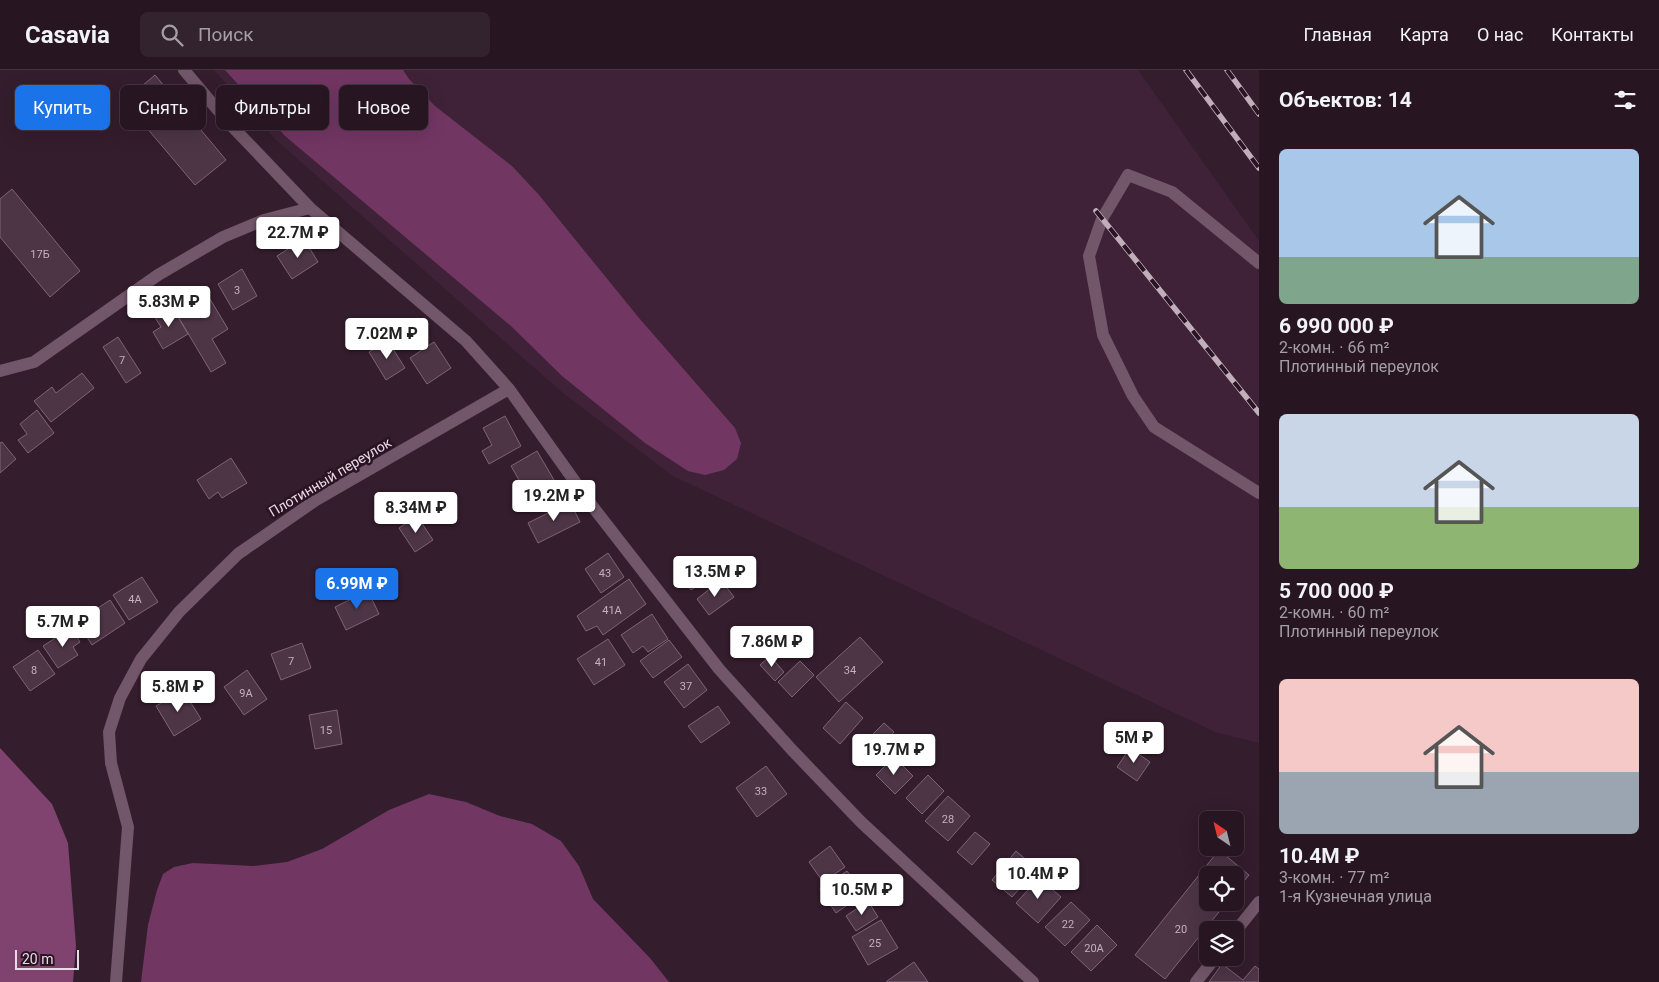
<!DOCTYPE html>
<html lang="ru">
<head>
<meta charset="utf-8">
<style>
	:root { --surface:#271622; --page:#33232f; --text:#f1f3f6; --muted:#a49fa5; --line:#433540; --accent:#1a73e8 }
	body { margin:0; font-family:Roboto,sans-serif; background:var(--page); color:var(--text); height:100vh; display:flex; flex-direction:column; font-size:19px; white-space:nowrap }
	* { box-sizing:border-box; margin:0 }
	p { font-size:16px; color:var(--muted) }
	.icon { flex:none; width:28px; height:28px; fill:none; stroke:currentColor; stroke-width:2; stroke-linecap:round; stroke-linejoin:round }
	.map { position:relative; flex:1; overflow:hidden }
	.details { display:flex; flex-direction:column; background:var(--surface); width:400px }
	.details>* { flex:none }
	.banner { position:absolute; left:15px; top:15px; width:475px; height:45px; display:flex; gap:10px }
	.needle { width:32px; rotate:325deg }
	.buttons { position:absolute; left:1199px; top:741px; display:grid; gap:10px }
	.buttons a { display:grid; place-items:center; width:45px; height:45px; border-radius:8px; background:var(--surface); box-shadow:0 5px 20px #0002,0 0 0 1px var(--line); font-size:25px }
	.scale { position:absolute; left:15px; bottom:12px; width:64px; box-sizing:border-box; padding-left:5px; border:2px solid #eadae4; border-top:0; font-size:14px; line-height:18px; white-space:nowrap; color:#eadae4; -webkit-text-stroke:4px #2a1424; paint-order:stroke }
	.price { position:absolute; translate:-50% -42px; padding:0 11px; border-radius:5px; background:#fff; color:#222; font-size:16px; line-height:32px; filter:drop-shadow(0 1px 2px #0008) }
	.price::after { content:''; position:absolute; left:50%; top:30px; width:15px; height:11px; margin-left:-8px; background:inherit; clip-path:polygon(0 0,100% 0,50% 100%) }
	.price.selected { background:var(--accent); color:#fff }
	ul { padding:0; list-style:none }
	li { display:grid; align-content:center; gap:10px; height:265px; padding:0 20px }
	li span { display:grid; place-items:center; height:155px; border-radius:8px; color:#555 }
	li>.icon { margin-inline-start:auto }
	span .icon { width:90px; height:90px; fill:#fffc; stroke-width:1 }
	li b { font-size:21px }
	h2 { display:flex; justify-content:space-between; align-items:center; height:60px; padding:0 20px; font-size:21px }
	.pill { padding:0 18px; border-radius:8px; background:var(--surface); box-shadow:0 5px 20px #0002,0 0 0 1px var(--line); font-size:18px; line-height:45px }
	.pill.selected { background:var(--accent); color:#fff }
	header { display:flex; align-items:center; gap:30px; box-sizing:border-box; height:70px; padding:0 25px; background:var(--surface); border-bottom:1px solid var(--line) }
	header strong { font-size:24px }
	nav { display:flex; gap:28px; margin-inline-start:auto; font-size:18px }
	.search { width:350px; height:45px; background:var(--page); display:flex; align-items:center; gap:12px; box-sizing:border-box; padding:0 18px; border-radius:8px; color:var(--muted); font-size:19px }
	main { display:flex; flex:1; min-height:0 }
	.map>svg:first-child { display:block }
	.built { fill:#3f2237 }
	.forest { fill:#723663 }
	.water { fill:#80426f }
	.building { fill:#4d3546; stroke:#7f6476 }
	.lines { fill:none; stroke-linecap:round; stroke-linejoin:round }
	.minor { stroke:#725669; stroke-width:12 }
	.rail-casing { stroke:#c0afba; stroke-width:5.5 }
	.rail { stroke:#2a1424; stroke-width:4; stroke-dasharray:11; stroke-linecap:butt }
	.labels { text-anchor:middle; stroke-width:5; stroke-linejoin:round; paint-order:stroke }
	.number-label { font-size:11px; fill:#c3b1bc }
	.street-label { font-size:14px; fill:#eadae4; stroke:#2a1424 }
</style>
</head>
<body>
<header>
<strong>Casavia</strong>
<div class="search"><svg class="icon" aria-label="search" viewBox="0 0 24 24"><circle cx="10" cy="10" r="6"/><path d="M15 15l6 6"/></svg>Поиск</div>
<nav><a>Главная</a><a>Карта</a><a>О нас</a><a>Контакты</a></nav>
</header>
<main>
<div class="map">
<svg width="1259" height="912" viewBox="0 0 1259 912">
	<rect width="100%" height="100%" fill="#341d2d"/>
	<!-- built -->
	<path class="built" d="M214 0H1138L1259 171V673L1215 662 673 406 564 324 275 69Z"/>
	<!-- forest -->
	<path class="forest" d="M225 0H403L409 9 435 36 512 96 539 125 639 248 735 358 741 373 737 389 724 400 705 405 688 401 645 373 562 306 511 256 285 66Z
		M429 724 466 732 500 746 532 754 561 771 579 796 593 829 650 888 669 912H141L148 855 157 820 163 804 174 797 193 793 253 796 287 792 322 779 389 740Z"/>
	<!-- water -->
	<path class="water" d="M0 678 52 734 68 773 76 876 73 912H0Z"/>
	<!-- building -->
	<path class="building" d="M155 5 226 90 195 115 124 31Z
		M12 119 80 201 50 227 0 167V129Z
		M304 169 318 192 292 209 277 186Z
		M242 199 257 226 233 240 218 214Z
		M204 219 228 259 212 269 226 293 211 302 173 238Z
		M171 235 188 264 163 279 153 262 161 257 154 246Z
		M118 267 141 303 126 313 103 277Z
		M388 271 405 298 386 310 369 282Z
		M434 272 451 298 427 314 410 288Z
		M82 303 94 318 51 352 34 331 52 317 56 323Z
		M37 340 54 363 28 383 18 370 27 364 20 354Z
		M505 346 521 376 489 394 482 381 492 375 483 358Z
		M2 372 16 389 0 403V373Z
		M537 381 554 410 542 417 548 427 523 441 513 423 523 417 511 396Z
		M231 388 247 413 222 428 218 422 209 429 197 410Z
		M570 432 580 452 538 473 528 453Z
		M417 446 433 470 415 482 399 458Z
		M608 483 624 507 601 523 585 499Z
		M699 487 712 506 691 520 678 502Z
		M142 507 158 532 129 550 113 525Z
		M629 509 646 534 603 565 597 556 586 561 577 546Z
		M721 510 734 527 709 545 697 529Z
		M368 521 379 544 346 560 335 537Z
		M110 530 125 553 92 575 77 552Z
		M652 544 668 569 648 582 643 576 633 583 621 565Z
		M71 558 80 572 73 577 78 585 58 598 43 576Z
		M860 567 883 592 839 632 816 607Z
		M608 569 625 595 594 615 577 589Z
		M669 570 682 587 653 608 640 591Z
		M302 573 311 598 281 610 271 584Z
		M38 580 55 604 30 621 13 597Z
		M770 586 784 602 775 611 760 595Z
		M800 591 814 605 792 627 778 612Z
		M688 594 707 620 684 638 664 612Z
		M247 600 267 629 244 645 224 617Z
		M183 620 201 649 174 666 156 636Z
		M846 632 863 648 840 674 823 658Z
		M718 636 730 653 701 673 688 656Z
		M337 640 342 674 315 679 309 645Z
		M884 653 894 662 882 675 872 665Z
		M1130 678 1150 692 1137 711 1117 697Z
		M894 687 913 706 895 724 876 705Z
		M766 696 787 724 757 747 736 718Z
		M928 705 944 721 922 744 906 728Z
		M948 726 970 746 948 771 925 751Z
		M975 762 990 774 972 795 957 782Z
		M830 776 845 797 823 812 809 792Z
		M1219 780 1249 805 1235 822V805H1208V832H1227L1165 909 1135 885Z
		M1016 781 1037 799 1012 827 992 810Z
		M847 801 863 824 836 843 820 819Z
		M1039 808 1061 827 1038 853 1016 833Z
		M868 831 878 847 856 861 846 846Z
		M1071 832 1090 850 1065 876 1045 857Z
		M881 850 898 878 868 895 852 867Z
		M1097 855 1117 875 1091 901 1071 882Z
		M914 892 928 912H887V911Z
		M1222 894 1243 910 1255 896 1259 899V912H1209Z"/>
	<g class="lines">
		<!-- minor -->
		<path class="minor" d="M184 0 227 51 310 138 466 271 509 319 593 437 719 599 792 680 861 752 1033 912
			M1259 193 1172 122 1128 105 1102 149 1089 186 1103 265 1133 326 1154 357 1259 423
			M0 301 34 292 158 205 223 167 264 150 310 138
			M1235 862 1259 832
			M116 912 128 757 111 693 109 662 120 628 141 589 179 542 238 484 316 430 509 319
			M1196 912 1215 888"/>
		<defs>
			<path id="rail" d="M1186 0 1259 98
				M1227 0 1259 44
				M1096 141 1259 343"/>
		</defs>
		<!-- rail casing -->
		<use href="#rail" class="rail-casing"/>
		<!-- rail -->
		<use href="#rail" class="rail"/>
	</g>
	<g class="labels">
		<!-- number labels -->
		<g class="number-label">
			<text x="40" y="188">17Б</text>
			<text x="237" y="224">3</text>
			<text x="122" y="294">7</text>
			<text x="605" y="507">43</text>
			<text x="135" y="533">4А</text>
			<text x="612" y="544">41А</text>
			<text x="291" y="595">7</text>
			<text x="601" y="596">41</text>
			<text x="34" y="604">8</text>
			<text x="850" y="604">34</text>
			<text x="686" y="620">37</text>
			<text x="246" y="627">9А</text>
			<text x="326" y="664">15</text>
			<text x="761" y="725">33</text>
			<text x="948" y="753">28</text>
			<text x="1068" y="858">22</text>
			<text x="1181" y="863">20</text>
			<text x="875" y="877">25</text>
			<text x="1094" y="882">20А</text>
		</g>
		<!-- street labels -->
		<g class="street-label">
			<text transform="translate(330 407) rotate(-31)" y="5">Плотинный переулок</text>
		</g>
	</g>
</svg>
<div class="buttons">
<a><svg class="needle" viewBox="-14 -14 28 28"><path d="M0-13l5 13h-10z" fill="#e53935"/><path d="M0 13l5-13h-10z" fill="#a49fa5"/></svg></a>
<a><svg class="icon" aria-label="locate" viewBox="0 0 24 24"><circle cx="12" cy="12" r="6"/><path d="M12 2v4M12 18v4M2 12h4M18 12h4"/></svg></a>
<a><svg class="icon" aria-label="layers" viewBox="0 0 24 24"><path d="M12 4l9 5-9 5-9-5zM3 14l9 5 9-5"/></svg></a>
</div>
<div class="scale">20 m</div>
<b class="price" style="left:298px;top:189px">22.7M ₽</b>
<b class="price" style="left:169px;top:258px">5.83M ₽</b>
<b class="price" style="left:387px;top:290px">7.02M ₽</b>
<b class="price" style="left:554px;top:452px">19.2M ₽</b>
<b class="price" style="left:416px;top:464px">8.34M ₽</b>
<b class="price" style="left:715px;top:528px">13.5M ₽</b>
<b class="price selected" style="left:357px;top:540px">6.99M ₽</b>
<b class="price" style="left:63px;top:578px">5.7M ₽</b>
<b class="price" style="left:772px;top:598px">7.86M ₽</b>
<b class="price" style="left:178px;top:643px">5.8M ₽</b>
<b class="price" style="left:1134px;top:694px">5M ₽</b>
<b class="price" style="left:894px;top:706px">19.7M ₽</b>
<b class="price" style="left:1038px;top:830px">10.4M ₽</b>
<b class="price" style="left:862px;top:846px">10.5M ₽</b>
<div class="banner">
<a class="pill selected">Купить</a>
<a class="pill">Снять</a>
<a class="pill">Фильтры</a>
<a class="pill">Новое</a>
</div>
</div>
<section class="details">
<h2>Объектов: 14<svg class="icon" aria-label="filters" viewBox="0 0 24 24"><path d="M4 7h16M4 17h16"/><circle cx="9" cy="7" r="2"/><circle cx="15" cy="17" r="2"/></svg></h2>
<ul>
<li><span style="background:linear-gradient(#a9c7e8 70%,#7fa58c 0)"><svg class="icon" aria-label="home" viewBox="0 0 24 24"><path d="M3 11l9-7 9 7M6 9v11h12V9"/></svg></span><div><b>6 990 000 ₽</b><p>2-комн. · 66 m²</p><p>Плотинный переулок</p></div></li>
<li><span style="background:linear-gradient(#c9d6e8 60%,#8fb573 0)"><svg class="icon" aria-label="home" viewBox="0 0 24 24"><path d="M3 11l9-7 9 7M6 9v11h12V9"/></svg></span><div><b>5 700 000 ₽</b><p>2-комн. · 60 m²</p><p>Плотинный переулок</p></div></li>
<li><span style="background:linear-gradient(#f6c9c9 60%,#9aa5b1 0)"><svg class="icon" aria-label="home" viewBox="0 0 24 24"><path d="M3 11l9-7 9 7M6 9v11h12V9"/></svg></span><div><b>10.4M ₽</b><p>3-комн. · 77 m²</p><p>1-я Кузнечная улица</p></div></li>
</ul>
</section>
</main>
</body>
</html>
